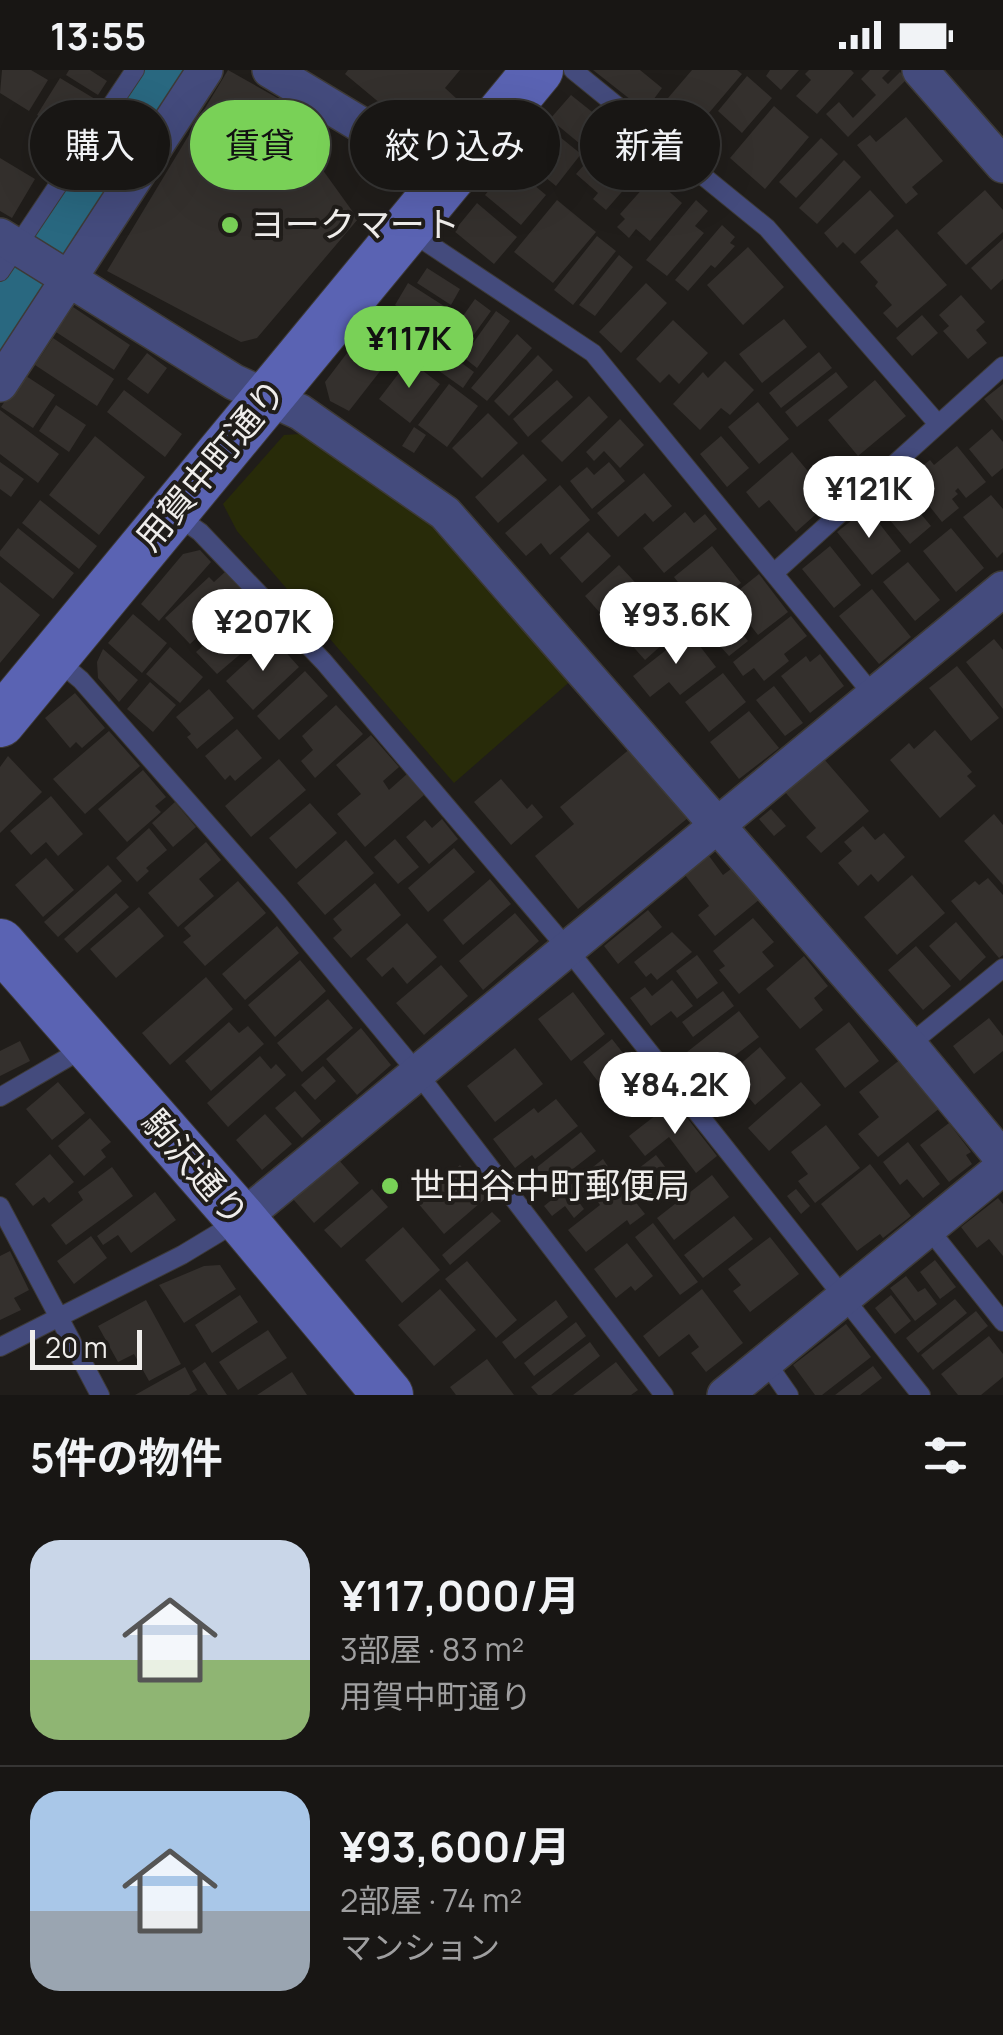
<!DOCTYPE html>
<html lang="ja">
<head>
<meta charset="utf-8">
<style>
	:root { --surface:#181614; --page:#211f1d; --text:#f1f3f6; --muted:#9f9fa0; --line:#363534; --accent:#79d157 }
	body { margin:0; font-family:Manrope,"Noto Sans JP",sans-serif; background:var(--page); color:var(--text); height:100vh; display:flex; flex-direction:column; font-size:38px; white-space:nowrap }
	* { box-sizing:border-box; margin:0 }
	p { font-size:32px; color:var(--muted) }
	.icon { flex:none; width:55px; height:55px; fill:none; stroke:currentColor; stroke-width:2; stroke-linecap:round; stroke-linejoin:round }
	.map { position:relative; height:1325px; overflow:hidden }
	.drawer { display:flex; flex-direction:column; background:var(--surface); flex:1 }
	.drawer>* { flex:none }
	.top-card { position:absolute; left:30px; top:30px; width:945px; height:90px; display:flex; gap:20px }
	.scale { position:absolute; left:30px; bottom:25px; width:112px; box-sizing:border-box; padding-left:10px; border:5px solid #efedeb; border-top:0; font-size:28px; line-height:35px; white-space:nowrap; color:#efedeb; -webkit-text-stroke:8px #201d1a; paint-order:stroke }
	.price { position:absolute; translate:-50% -85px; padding:0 22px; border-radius:35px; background:#fff; color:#222; font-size:32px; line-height:65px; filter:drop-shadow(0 2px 5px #0008) }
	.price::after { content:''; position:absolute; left:50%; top:60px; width:30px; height:22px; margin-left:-15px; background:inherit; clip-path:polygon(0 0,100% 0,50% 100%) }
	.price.active { background:var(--accent); color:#111 }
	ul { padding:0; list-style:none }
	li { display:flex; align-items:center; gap:30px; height:250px; padding:0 30px }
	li+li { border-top:2px solid var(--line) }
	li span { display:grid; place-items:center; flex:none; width:280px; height:200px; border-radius:30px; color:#555 }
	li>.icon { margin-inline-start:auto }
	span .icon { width:120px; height:120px; fill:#fffc; stroke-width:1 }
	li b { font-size:42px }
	h2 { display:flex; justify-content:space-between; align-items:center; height:120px; padding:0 30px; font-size:42px }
	.pill { padding:0 35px; border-radius:45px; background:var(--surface); box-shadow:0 10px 40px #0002,0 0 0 2px var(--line); font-size:35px; line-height:90px }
	.pill.active { background:var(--accent); color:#111 }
	.status { display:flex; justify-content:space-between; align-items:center; height:70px; padding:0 50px; background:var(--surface); direction:ltr }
	.status svg { height:28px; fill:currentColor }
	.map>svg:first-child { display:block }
	.green { fill:#282b09 }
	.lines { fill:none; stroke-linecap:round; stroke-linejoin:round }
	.river { stroke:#296880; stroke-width:68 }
	.building { fill:#34302d }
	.lane-casing { stroke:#3d3a37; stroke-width:20 }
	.street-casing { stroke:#3d3a37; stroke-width:38 }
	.secondary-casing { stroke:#3d3a37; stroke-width:52 }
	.lane { stroke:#444b7d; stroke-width:18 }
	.street { stroke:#444b7d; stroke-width:35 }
	.secondary { stroke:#5a63b3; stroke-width:50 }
	.poi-dot { fill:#79d157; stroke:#201d1a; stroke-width:4 }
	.labels { text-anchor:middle; stroke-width:8; stroke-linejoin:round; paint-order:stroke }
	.poi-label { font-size:35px; fill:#efedeb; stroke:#201d1a; text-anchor:start }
	.street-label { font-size:35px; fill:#efedeb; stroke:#201d1a }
</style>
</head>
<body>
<div class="status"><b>13:55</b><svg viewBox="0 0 49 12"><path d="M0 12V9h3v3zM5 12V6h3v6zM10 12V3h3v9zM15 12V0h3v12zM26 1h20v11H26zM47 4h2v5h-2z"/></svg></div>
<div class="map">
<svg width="1003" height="1325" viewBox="0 0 1003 1325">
	<rect width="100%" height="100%" fill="#201d1a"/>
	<!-- green -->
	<path class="green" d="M299 364 441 455 574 608 454 713 237 461 223 434 284 365Z"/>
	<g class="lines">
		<!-- river -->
		<path class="river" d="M0 258 170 0"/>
	</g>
	<!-- building -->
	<path class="building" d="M2 0H31L48 10 29 41 0 23Z
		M69 0H90L107 11 98 25 66 5Z
		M228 0 327 56 312 85 358 149 257 268 241 272 107 201Z
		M348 0H460L445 18 457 29 423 69 345 4Z
		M593 0H640L662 18 645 41Z
		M692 0H737L742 4 697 57 682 43 672 55 656 42Z
		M770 0H799L781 20 766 6Z
		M809 0H851L854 3 817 44 796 26 811 10 805 4Z
		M870 0H890L882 8 888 14 900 2 907 9 848 67 826 44 839 32 853 48 876 25 861 9Z
		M747 6 772 28 742 63 718 41Z
		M60 8 95 29 73 66 37 45Z
		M571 25 606 53 585 78 550 49Z
		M774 36 809 67 765 119 730 88Z
		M906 47 943 91 912 117 918 124 906 134 857 75 870 65 876 72Z
		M544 54 581 84 556 116 518 85Z
		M821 68 838 84 796 128 779 112Z
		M598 79 611 91 620 80 641 100 606 140 593 129 598 123 576 104Z
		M0 88 35 109 12 148 0 141Z
		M844 90 861 107 817 154 799 138Z
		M510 95 546 125 521 155 485 125Z
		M653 107 682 133 650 171 636 159 629 168 617 157 625 149 620 144Z
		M870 120 894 146 855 184 843 172 837 178 824 163Z
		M985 120 1003 140V162L966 195 937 163Z
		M557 130 596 162 553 213 514 182Z
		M696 130 708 141 695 156 704 163 667 206 646 190Z
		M477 133 517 167 494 194 454 161Z
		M722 155 735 167 730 173 735 176 715 198 711 195 688 221 675 210Z
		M897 159 947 215 897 258 883 243 892 235 875 216 878 212 860 192Z
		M597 166 616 181 573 235 554 220Z
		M1003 169V209L991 220 971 198Z
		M748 177 784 217 743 255 707 215Z
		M619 185 633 197 595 246 579 235Z
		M427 198 460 219 451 235 417 213Z
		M408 213 444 236 431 257 395 235Z
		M646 213 667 233 621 283 599 262Z
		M961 225 985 252 976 260 987 273 968 289 943 261 949 256 939 245Z
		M475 229 491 241 462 281 446 270Z
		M73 237 130 275 114 300 56 262Z
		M390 239 428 264 418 279 379 255Z
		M496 241 510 251 477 298 463 287Z
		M922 245 938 263 912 286 896 268Z
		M784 249 807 277 762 313 739 284Z
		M673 250 708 283 679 314 669 304 660 313 636 289Z
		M369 254 399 277 349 341 330 331 325 312Z
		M517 264 532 278 487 331 471 318Z
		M53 268 114 309 97 336 35 295Z
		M437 275 474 302 463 318 425 291Z
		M819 282 832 298 781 338 769 323Z
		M147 283 167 298 148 324 127 309Z
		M538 285 553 300 509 346 494 331Z
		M409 290 440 314 410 353 379 329Z
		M725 291 754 320 730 345 721 338 700 360 673 334 703 302 708 308Z
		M836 302 848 317 797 357 785 342Z
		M23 304 55 325 33 358 1 337Z
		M557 310 573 327 528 367 513 349Z
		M875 310 906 346 858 386 828 350Z
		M449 314 478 336 447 377 418 355Z
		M1003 314V351L984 329Z
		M124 320 182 364 165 387 107 342Z
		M589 326 608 347 562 392 541 371Z
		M758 332 789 369 759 394 728 357Z
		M56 335 86 355 69 382 39 361Z
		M0 340 59 384 38 413 0 384Z
		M488 343 518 373 482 408 452 378Z
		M620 349 644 375 620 398 604 381 594 391 586 382Z
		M414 357 426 365 414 383 402 376Z
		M992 359 1003 372V398L992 407 969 379Z
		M95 366 145 407 99 465 49 425Z
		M721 366 749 398 727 417 700 384Z
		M957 376 986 412 966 428 958 418 955 421 958 424 952 429 959 438 942 452 927 433 932 428 912 404 930 390 934 395Z
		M792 382 821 417 814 424 824 437 796 462 769 430 759 438 746 422Z
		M523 384 547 410 498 453 475 427Z
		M0 392 24 409 11 427 0 419Z
		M609 392 625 411 592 439 570 411 587 397 594 405Z
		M644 403 672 436 653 452 645 443 618 467 597 443Z
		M890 414 902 428 905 425 931 456 910 474 872 429Z
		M560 415 590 450 550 485 541 473 526 486 505 463Z
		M991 425 1003 439V482L997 488 963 447Z
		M40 430 97 476 79 499 22 453Z
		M867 438 901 481 872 505 837 462Z
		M685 442 694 453 705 444 717 459 664 503 643 478Z
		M18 458 74 503 53 529 0 486V481Z
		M951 458 984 498 956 522 923 481Z
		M588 462 611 486 582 513 560 488Z
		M712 476 741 513 702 543 674 507Z
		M830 476 861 515 834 538 802 499Z
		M200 480 211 492 159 551 141 534 183 484Z
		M908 492 940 530 915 551 883 512Z
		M619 495 645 523 610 554 585 526Z
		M225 502 245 523 190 574 165 548 209 507 214 512Z
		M759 504 788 542 758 565 729 528Z
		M0 512 40 545 0 593Z
		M872 519 911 567 879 594 839 546Z
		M656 528 682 557 645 590 620 562Z
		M246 537 258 552 249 561 257 570 217 604 196 582Z
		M133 544 167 573 142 603 108 573Z
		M791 546 807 566 784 584 789 591 764 611 754 598 743 606 733 592Z
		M740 561 748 571 729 586 720 576Z
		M689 562 716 597 680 625 669 612 650 627 633 606Z
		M273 568 299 597 253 640 226 611Z
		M994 569 1003 580V639L966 592Z
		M170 577 203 607 180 633 146 604Z
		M103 579 138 610 119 632 98 608 97 592Z
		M820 584 844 616 810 643 781 606 806 586 810 592Z
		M957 596 999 648 971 671 929 618Z
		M305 601 328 626 279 670 257 646Z
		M723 603 746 632 709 662 685 632Z
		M150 612 176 635 153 662 127 639Z
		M774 616 803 653 785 666 756 630Z
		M209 619 234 648 197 679 187 667 191 664 176 647Z
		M75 623 105 658 82 678 76 672 70 678 45 648Z
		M336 635 363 664 315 708 301 691 313 680 302 666Z
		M749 641 779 678 739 709 710 672Z
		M237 659 262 688 235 711 230 705 225 710 205 686Z
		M935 660 972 702 967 706 976 716 940 748 890 690 909 673 914 679Z
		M109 661 140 696 85 744 53 709Z
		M371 665 399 697 383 711 389 720 407 704 424 725 365 777 337 744 361 724 336 695Z
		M631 678 689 747 578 839 535 786 574 754 560 737Z
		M8 686 42 722 0 763V697Z
		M279 689 306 720 251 767 225 736Z
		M824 689 869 741 821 783 806 767 816 758 785 722Z
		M143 700 166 727 155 736 161 742 127 772 98 739Z
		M501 709 527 739 532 734 543 747 511 775 474 732Z
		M51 726 83 764 58 786 46 772 31 785 10 761Z
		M175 732 196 757 173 777 152 753Z
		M310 733 337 763 296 799 269 768Z
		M771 739 786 756 774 766 759 749Z
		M994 744 1003 755V815L964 771Z
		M442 749 458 769 429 794 406 767 425 750 432 758Z
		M863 756 875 770 884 763 905 787 878 812 871 804 858 816 838 793 852 781 844 772Z
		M149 758 167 780 146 798 149 801 137 812 116 788Z
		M395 769 419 797 398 814 374 787Z
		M346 770 374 803 325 845 297 813Z
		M206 772 221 790 199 809 214 826 178 857 148 823Z
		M454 778 475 802 428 842 408 818Z
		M709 786 723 805 735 796 760 829 715 866 698 845 709 836 685 805Z
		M46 788 74 820 43 847 15 815Z
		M108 795 122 811 58 867 44 852Z
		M912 805 945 843 897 885 864 847Z
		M988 808 1003 825V885L999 888 951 831 975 811 979 815Z
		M490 809 511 834 463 875 443 850Z
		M238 811 266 843 205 896 183 872 191 866 184 858Z
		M375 813 401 845 351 888 333 868 342 860 333 849Z
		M116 823 129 837 77 883 64 869Z
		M139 837 164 866 116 908 90 879Z
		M648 840 662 857 618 894 604 876Z
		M515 843 539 871 483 920 459 891Z
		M753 848 774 872 762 882 774 896 739 924 719 900 725 896 713 881Z
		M956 852 986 887 960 911 929 876Z
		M407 853 437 887 407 914 393 897 382 907 366 889Z
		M277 856 299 883 245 930 222 904Z
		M672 862 692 882 657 910 651 903 646 907 634 892Z
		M916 876 951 916 923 940 888 900Z
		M697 885 718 913 697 929 676 901Z
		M804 886 828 916 814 928 823 940 800 959 766 919Z
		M300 890 326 921 275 967 248 935Z
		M441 895 468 926 424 965 396 933Z
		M206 907 233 939 170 995 142 963Z
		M672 910 693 936 677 948 671 941 651 956 630 928 645 917 652 926Z
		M723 921 734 936 693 967 682 952Z
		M573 922 605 964 571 991 538 949Z
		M328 929 353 958 302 1002 277 973Z
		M739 941 759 967 707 1007 687 982Z
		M989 948 1003 966V981L974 1004 953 976Z
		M229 952 239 963 248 956 264 974 211 1021 185 991Z
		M849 952 879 991 845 1018 815 979Z
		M361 958 391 995 357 1025 326 989Z
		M612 969 645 1011 635 1019 642 1029 623 1044 583 992Z
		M20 971 30 991 0 1006V981Z
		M760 977 786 1008 755 1035 729 1004Z
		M515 978 543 1014 495 1052 467 1016Z
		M260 986 271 999 276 994 286 1005 228 1057 207 1033Z
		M901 989 940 1038 878 1087 858 1064 879 1047 859 1022Z
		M323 996 336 1011 315 1030 301 1015Z
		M58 1012 85 1043 52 1070 26 1039Z
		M801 1012 821 1035 769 1081 748 1058Z
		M295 1021 321 1051 302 1068 275 1038Z
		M556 1029 578 1056 535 1089 532 1085 515 1098 493 1069 534 1038 538 1043Z
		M674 1031 717 1086 696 1103 669 1067 645 1086 629 1066Z
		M265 1044 292 1074 262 1100 236 1070Z
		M90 1048 111 1072 101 1080 106 1087 84 1106 58 1076Z
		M949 1053 971 1082 966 1085 972 1094 949 1112 920 1075Z
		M826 1055 860 1098 815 1133 798 1111 808 1104 791 1082Z
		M581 1062 596 1081 551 1116 536 1098Z
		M908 1072 940 1114 923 1128 907 1109 900 1115 883 1092Z
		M50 1084 74 1112 49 1133 44 1127 33 1136 15 1114Z
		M656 1085 673 1107 647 1127 630 1105Z
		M338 1089 359 1113 314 1153 293 1129Z
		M603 1089 611 1101 576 1128 584 1139 574 1148 565 1136 552 1146 544 1136Z
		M870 1094 911 1146 883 1168 880 1164 857 1181 821 1134Z
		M460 1095 487 1127 444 1164 417 1132Z
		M112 1097 133 1126 66 1175 51 1155 83 1130 78 1122Z
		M712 1105 729 1127 674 1170 657 1148Z
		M616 1107 645 1144 630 1155 627 1150 586 1182 568 1160 600 1135 593 1125Z
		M372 1119 388 1137 341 1178 324 1160Z
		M796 1119 810 1136 801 1144 787 1126Z
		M155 1122 176 1150 131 1183 118 1165 103 1175 97 1166Z
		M998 1128 1003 1134V1186L989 1169 977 1178 961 1157Z
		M492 1142 501 1151 450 1195 442 1185Z
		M734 1146 753 1169 703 1208 684 1185Z
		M653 1153 698 1212 680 1225 635 1167Z
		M403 1157 440 1200 402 1233 365 1190Z
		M91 1166 107 1188 74 1214 57 1191Z
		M770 1167 799 1204 750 1242 733 1221 741 1215 728 1199Z
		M627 1173 653 1206 635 1221 631 1216 616 1228 594 1199Z
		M10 1181 29 1220 14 1228 21 1240 0 1250V1186Z
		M935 1190 956 1217 940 1229 920 1202Z
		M467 1191 517 1250 496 1268 445 1209Z
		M220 1195 236 1219 184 1253 159 1215 204 1196Z
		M906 1206 918 1222 925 1218 937 1234 915 1251 890 1218Z
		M440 1219 476 1260 434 1296 398 1255Z
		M702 1219 743 1273 706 1302 691 1283 699 1277 689 1264 659 1287 643 1266Z
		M240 1225 258 1252 212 1283 195 1255Z
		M891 1225 911 1251 895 1264 875 1238Z
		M955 1229 967 1243 918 1283 906 1268Z
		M146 1230 181 1294 149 1311 134 1284 118 1292 98 1256Z
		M556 1230 568 1247 515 1289 502 1272Z
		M976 1241 988 1256 933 1300 921 1285Z
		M576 1252 586 1266 534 1306 524 1293Z
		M846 1254 871 1287 822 1325H815L793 1295Z
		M268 1260 287 1288 238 1320 219 1292Z
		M989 1266 1003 1284V1307L981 1325H958L941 1304Z
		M590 1272 600 1286 551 1325H538L531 1317Z
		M487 1289 514 1325H456L450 1317Z
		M205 1292 227 1325H208L192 1301Z
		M616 1292 638 1320 631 1325H573Z
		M873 1296 882 1308 860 1325H835Z
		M185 1297 197 1320 189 1325H135Z
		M292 1302 307 1325H257Z"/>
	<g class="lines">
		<defs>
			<path id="lane" d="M573 0 767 158 938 354
				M408 160 593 283 874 626
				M0 202 135 0
				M176 445 200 462 324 592 566 877 921 1325
				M774 503 1003 296
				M57 590 81 610 278 834 416 1001 664 1325
				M909 975 1003 898
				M0 1027 86 977
				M0 1136 100 1325
				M929 1159 1003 1252
				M0 1277 182 1185 240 1150
				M766 1292 789 1325"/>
			<path id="street" d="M270 0 451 109
				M920 0 1003 95
				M0 166 234 312 300 342 445 443 909 975 1003 1089
				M0 314 205 0
				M241 1149 1003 519
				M725 1325 1003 1097"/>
			<path id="secondary" d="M0 652 538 0
				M0 874 241 1149 388 1325"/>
		</defs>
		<!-- lane casing -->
		<use href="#lane" class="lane-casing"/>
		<!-- street casing -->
		<use href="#street" class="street-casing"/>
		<!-- secondary casing -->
		<use href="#secondary" class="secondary-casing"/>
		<!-- lane -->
		<use href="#lane" class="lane"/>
		<!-- street -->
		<use href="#street" class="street"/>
		<!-- secondary -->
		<use href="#secondary" class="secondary"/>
	</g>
	<!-- markers -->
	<g class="poi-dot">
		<circle cx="230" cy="155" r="10"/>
		<circle cx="390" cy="1116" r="10"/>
	</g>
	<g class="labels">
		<!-- poi labels -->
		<g class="poi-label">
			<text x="250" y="167">ヨークマート</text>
			<text x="410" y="1128">世田谷中町郵便局</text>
		</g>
		<!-- street labels -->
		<g class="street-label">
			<text transform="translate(211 395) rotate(-50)" y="12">用賀中町通り</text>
			<text transform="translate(195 1098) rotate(49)" y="12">駒沢通り</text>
		</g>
	</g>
</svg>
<div class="scale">20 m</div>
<b class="price active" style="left:409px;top:321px">¥117K</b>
<b class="price" style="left:869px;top:471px">¥121K</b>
<b class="price" style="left:676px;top:597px">¥93.6K</b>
<b class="price" style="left:263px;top:604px">¥207K</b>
<b class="price" style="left:675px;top:1067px">¥84.2K</b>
<div class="top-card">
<a class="pill">購入</a>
<a class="pill active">賃貸</a>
<a class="pill">絞り込み</a>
<a class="pill">新着</a>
</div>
</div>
<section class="drawer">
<h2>5件の物件<svg class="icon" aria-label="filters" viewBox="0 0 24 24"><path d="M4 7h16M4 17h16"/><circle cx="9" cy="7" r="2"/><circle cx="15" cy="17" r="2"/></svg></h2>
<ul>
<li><span style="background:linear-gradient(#c9d6e8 60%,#8fb573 0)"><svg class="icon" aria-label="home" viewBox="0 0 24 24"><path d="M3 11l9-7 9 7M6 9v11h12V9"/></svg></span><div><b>¥117,000/月</b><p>3部屋 · 83 m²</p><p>用賀中町通り</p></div></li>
<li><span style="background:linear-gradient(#a9c7e8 60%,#9aa5b1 0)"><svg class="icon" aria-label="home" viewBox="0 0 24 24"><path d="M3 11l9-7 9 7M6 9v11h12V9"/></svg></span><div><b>¥93,600/月</b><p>2部屋 · 74 m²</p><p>マンション</p></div></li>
</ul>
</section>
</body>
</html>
